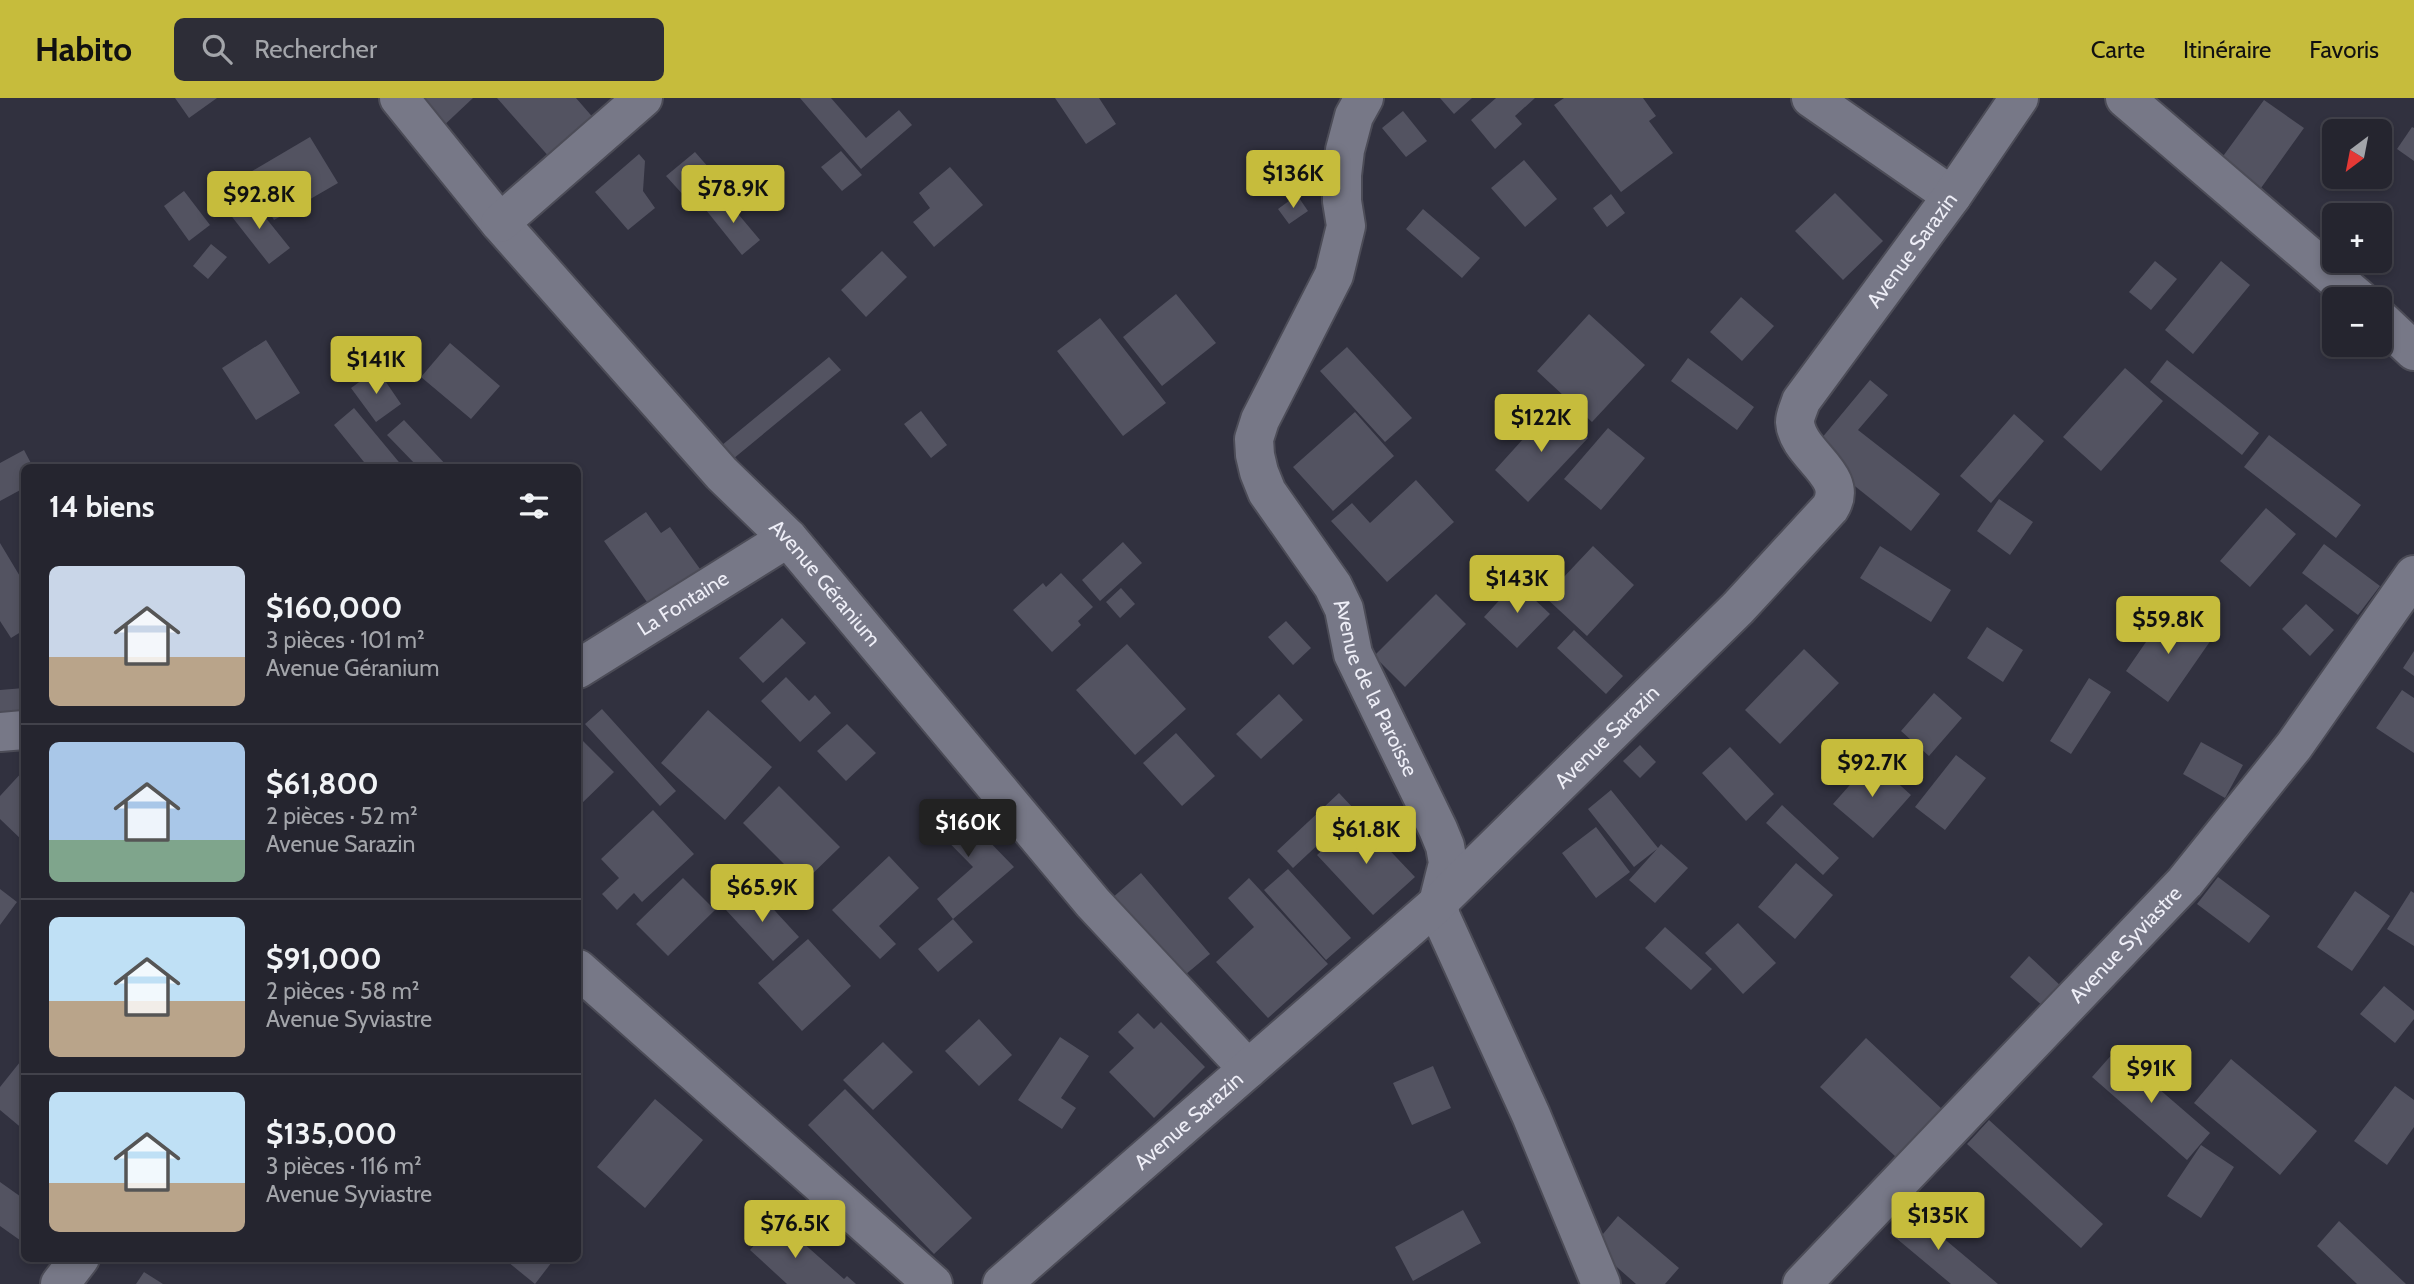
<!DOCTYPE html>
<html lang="fr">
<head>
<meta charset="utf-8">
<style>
	:root { --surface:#25252f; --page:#2d2d37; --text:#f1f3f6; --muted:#a3a5aa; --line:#42424b; --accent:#c6bc3c }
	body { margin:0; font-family:Cabin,sans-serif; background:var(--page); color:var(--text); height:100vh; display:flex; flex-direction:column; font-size:26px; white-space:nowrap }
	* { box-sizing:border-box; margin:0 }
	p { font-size:23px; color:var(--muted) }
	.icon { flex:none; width:38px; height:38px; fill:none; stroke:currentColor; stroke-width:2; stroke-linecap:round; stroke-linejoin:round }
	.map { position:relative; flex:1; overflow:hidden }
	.sheet { position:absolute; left:21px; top:366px; width:560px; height:798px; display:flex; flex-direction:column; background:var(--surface); border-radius:10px; box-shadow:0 4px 10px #0003,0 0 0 2px var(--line) }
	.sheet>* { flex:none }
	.needle { width:46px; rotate:212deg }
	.tools { position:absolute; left:2322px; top:21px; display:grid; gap:14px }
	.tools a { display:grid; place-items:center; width:70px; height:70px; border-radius:10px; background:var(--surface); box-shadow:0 4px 10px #0003,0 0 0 2px var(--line); font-size:35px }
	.price { position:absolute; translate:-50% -60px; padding:0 16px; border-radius:7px; background:var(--accent); color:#111; font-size:23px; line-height:46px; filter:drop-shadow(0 2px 4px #0008) }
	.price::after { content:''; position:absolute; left:50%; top:42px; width:21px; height:16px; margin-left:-10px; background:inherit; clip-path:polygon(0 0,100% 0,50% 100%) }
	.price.active { background:#222; color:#fff }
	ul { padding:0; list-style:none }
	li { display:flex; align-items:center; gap:21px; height:175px; padding:0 28px }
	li+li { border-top:2px solid var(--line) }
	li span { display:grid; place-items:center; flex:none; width:196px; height:140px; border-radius:10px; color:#555 }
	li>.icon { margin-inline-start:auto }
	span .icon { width:84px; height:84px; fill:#fffc; stroke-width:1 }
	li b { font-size:30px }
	h2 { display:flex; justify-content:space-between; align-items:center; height:84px; padding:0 28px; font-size:30px }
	header { display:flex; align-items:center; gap:42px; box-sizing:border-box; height:98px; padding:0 35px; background:var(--accent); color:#111 }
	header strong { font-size:33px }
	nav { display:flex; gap:38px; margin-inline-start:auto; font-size:24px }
	.search { width:490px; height:63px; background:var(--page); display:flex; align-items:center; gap:18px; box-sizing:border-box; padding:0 24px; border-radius:10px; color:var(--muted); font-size:26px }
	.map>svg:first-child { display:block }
	.building { fill:#535361 }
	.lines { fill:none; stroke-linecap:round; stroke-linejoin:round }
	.minor-casing { stroke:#4c4c57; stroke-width:42 }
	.minor { stroke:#777887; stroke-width:38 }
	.labels { text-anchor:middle; stroke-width:7; stroke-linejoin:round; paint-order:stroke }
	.street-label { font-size:21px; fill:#eeeef7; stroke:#272734 }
</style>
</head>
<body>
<header>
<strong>Habito</strong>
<div class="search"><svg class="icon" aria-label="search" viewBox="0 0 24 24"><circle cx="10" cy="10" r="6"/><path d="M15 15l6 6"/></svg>Rechercher</div>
<nav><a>Carte</a><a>Itinéraire</a><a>Favoris</a></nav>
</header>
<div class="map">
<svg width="2414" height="1186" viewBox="0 0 2414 1186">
	<rect width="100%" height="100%" fill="#31313f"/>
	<!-- building -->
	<path class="building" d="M175 0H217L189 20Z
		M408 0H473L439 32Z
		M497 0H576L596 23 551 61Z
		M800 0H831L866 40 899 12 912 27 861 71Z
		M1055 0H1099L1116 26 1086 46Z
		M1440 0H1472L1454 16Z
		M1496 0H1535L1515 18 1522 26 1495 51 1471 22Z
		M1564 0H1643L1656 18 1649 23 1673 55 1621 94 1554 7Z
		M2264 2 2304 30 2261 90 2221 61Z
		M1403 13 1427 43 1406 59 1382 30Z
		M2412 29 2414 30V63L2397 51Z
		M310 39 338 85 274 122 247 76Z
		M841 53 862 77 842 93 821 69Z
		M695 54 724 87 696 111 666 78Z
		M639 56 645 63 643 93 655 110 628 132 595 94Z
		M1524 62 1557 101 1525 129 1491 90Z
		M950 69 983 107 934 149 913 124 930 110 919 95Z
		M184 93 210 127 189 143 164 108Z
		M1835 95 1883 143 1843 182 1795 133Z
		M1611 96 1625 115 1607 129 1593 110Z
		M1297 97 1308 113 1289 126 1278 111Z
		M723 98 760 142 742 157 706 112Z
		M249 99 290 150 269 166 229 115Z
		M1423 111 1480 160 1462 180 1406 131Z
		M211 146 227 159 208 181 193 168Z
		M882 153 907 179 866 219 841 192Z
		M2155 163 2177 181 2151 212 2129 194Z
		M2221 163 2250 187 2193 256 2165 232Z
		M1176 196 1216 245 1162 288 1123 239Z
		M1741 199 1774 228 1742 263 1710 234Z
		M1589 216 1645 267 1592 324 1537 273Z
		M1100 220 1166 305 1123 338 1057 253Z
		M266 242 300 295 256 322 222 270Z
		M450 245 500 288 471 321 421 279Z
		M1347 249 1412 320 1385 344 1320 273Z
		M829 259 841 272 722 370 710 357Z
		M1688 260 1754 309 1737 332 1671 283Z
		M2167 262 2259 335 2242 357 2150 284Z
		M2125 270 2163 303 2101 373 2063 339Z
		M377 271 401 306 376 324 351 290Z
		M1870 282 1888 297 1858 332 1940 396 1911 433 1811 353Z
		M1553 308 1588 340 1528 404 1495 372Z
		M354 310 403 369H368L334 327Z
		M921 313 947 347 931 360 904 326Z
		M1355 314 1394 358 1333 413 1293 369Z
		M2014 316 2044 343 1991 405 1960 378Z
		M404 322 448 369H418L387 337Z
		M1608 330 1645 360 1601 412 1564 381Z
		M2269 337 2361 407 2336 440 2244 369Z
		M24 352 33 369H24V390L0 403V365Z
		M1416 382 1454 424 1387 484 1331 423 1352 405 1370 425Z
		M1999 401 2033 424 2010 457 1977 433Z
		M2266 410 2296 436 2250 489 2220 463Z
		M646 414 661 435 670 429 705 478 654 514 604 443Z
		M1123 444 1142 465 1100 503 1082 482Z
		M0 445 24 485V532L11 540 0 523Z
		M2324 446 2380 488 2358 517 2302 475Z
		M1593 448 1634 487 1587 538 1545 499Z
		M1880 448 1951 492 1931 524 1860 480Z
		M1061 475 1093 509 1078 523 1081 527 1052 554 1013 512 1043 485 1046 489Z
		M1516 484 1550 516 1517 550 1484 519Z
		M1121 490 1135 506 1120 520 1106 504Z
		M1436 496 1466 526 1405 589 1374 558Z
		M2306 506 2334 532 2310 558 2282 531Z
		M2168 512 2211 542 2168 604 2126 573Z
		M782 520 806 545 763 585 739 560Z
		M1286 523 1311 550 1293 567 1268 539Z
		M1987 529 2023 552 2003 584 1967 560Z
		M1574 532 1623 578 1606 596 1557 550Z
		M1127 546 1186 611 1135 657 1076 592Z
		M1804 551 1839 585 1780 646 1745 612Z
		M2414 553V578L2403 570Z
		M786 579 809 603 815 597 831 615 800 644 761 603Z
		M2089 580 2111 594 2071 656 2050 643Z
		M24 590V631L0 633V592Z
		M2402 592 2414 600V655L2376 630Z
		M1934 595 1962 620 1929 658 1901 633Z
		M1279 596 1303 622 1261 661 1236 636Z
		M602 611 676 693 660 708 585 626Z
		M708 612 772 669 725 722 661 665Z
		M847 626 876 655 846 683 817 653Z
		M1176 635 1215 678 1182 708 1143 665Z
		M578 638 614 674 578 709Z
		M2201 644 2243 667 2225 700 2183 676Z
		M1640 647 1656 664 1640 680 1623 663Z
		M1730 649 1774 696 1746 723 1702 675Z
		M1956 657 1986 680 1945 732 1915 709Z
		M1872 662 1911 697 1873 740 1833 706Z
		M24 672V744L0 721V698Z
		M779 688 840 749 803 785 743 725Z
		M1611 692 1658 750 1661 746 1688 770 1655 805 1629 782 1657 751 1634 769 1588 711Z
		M1339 695 1355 712 1293 770 1277 753Z
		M948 701 1014 769 953 821 937 801 973 769 927 722Z
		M1782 707 1839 760 1823 777 1766 725Z
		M653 712 694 756 642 804 634 795 617 812 602 796 619 780 601 761Z
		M1358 719 1415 779 1373 817 1317 757Z
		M1596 729 1630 774 1596 800 1562 755Z
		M889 758 919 790 879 828 896 846 880 861 832 812Z
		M1796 765 1833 797 1795 841 1758 809Z
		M1288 771 1351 840 1326 862 1264 792Z
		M1141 775 1210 856 1173 887 1104 807Z
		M2218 779 2270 818 2249 845 2197 806Z
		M683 780 715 812 668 858 636 826Z
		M1249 780 1328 866 1268 920 1216 864 1254 829 1228 800Z
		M752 788 799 839 773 863 726 812Z
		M0 791 17 804 0 827Z
		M2355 793 2390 818 2352 873 2317 849Z
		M2411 793 2414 795V848L2387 831Z
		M953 821 973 844 938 874 918 851Z
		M1738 825 1776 865 1743 896 1705 855Z
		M1665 829 1712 871 1691 892 1645 850Z
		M808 841 851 888 802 933 758 885Z
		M2029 858 2063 890 2045 910 2010 879Z
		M2384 888 2414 913V921L2395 945 2360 916Z
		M1138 915 1154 931 1161 924 1205 969 1154 1020 1109 974 1134 950 1118 934Z
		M979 921 1012 957 979 988 945 953Z
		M1060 939 1089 958 1061 1000 1076 1010 1062 1031 1018 1002Z
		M1866 940 1942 1011 1896 1059 1820 989Z
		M883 944 913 974 873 1012 843 982Z
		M2115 953 2210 1035 2187 1062 2092 979Z
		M24 959V1032L0 1012V989Z
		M2231 961 2317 1033 2280 1077 2194 1005Z
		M1433 968 1451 1010 1412 1027 1393 985Z
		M2395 988 2414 1002V1029L2387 1067 2354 1043Z
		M845 991 972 1120 934 1156 808 1027Z
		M655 1001 703 1042 645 1110 597 1069Z
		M1989 1022 2103 1126 2081 1150 1967 1046Z
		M2201 1047 2234 1069 2201 1120 2167 1098Z
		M0 1084 24 1101V1145L0 1128Z
		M1463 1112 1481 1145 1413 1183 1395 1149Z
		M1910 1112 1998 1186H1951L1890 1135Z
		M1618 1118 1679 1170 1665 1186H1636L1593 1148Z
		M2339 1123 2406 1186H2357L2317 1148Z
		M773 1126 790 1141 794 1137 844 1181 847 1178 856 1186H787L750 1152Z
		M503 1160H555L535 1186Z
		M144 1174 163 1186H136Z"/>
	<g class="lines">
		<defs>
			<g id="minor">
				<path id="s1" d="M399 0 500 125 722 376 788 440 1093 805 1248 971"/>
				<path id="s2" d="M1364 0 1354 18 1345 52 1342 77V103L1346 128 1334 177 1260 322 1254 341 1255 357 1259 374 1267 394 1333 488 1344 511 1353 556 1438 731 1445 748 1448 765 1438 805 1441 819 1531 1017 1601 1186"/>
				<path d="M1811 0 1952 98"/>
				<path d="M2125 0 2359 201"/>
				<path d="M500 125 643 0"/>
				<path d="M2380 221 2414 253"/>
				<path id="s3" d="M578 571 788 440"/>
				<path d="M0 634 24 632"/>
				<path d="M578 871 933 1186"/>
				<path d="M60 1186 80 1160"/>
				<path id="s4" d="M1002 1186 1438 805 1738 510 1830 410C1851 377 1797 357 1795 324 1795 317 1799 310 1801 303L1952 98 2019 0"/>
				<path id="s5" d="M1802 1186 2185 784 2294 648 2414 477"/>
			</g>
		</defs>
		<!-- minor casing -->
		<use href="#minor" class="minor-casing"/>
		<!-- minor -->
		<use href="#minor" class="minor"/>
	</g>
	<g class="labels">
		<!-- street labels -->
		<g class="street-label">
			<text dy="7" stroke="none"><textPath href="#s4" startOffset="1444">Avenue Sarazin</textPath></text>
			<text dy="7" stroke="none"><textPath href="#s1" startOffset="646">Avenue Géranium</textPath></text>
			<text dy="7" stroke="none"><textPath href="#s3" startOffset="124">La Fontaine</textPath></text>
			<text dy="7" stroke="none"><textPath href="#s2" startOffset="646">Avenue de la Paroisse</textPath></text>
			<text dy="7" stroke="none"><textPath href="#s4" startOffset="816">Avenue Sarazin</textPath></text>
			<text dy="7" stroke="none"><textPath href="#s5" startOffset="469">Avenue Syviastre</textPath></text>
			<text dy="7" stroke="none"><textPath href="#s4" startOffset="248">Avenue Sarazin</textPath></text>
		</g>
	</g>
</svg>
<div class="tools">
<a><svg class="needle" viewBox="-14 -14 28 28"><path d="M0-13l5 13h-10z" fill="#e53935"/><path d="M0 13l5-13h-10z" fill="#a3a5aa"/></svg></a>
<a>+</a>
<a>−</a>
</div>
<b class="price" style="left:1293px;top:112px">$136K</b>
<b class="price" style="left:733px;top:127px">$78.9K</b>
<b class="price" style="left:259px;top:133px">$92.8K</b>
<b class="price" style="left:376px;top:298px">$141K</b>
<b class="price" style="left:1541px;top:356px">$122K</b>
<b class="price" style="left:1517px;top:517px">$143K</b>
<b class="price" style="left:2168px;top:558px">$59.8K</b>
<b class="price" style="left:1872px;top:701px">$92.7K</b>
<b class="price active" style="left:968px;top:761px">$160K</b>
<b class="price" style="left:1366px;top:768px">$61.8K</b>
<b class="price" style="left:762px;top:826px">$65.9K</b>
<b class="price" style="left:2151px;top:1007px">$91K</b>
<b class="price" style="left:1938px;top:1154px">$135K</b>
<b class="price" style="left:795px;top:1162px">$76.5K</b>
<section class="sheet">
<h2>14 biens<svg class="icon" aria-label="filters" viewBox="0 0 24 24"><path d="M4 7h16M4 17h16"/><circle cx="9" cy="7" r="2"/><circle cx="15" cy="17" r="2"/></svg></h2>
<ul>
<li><span style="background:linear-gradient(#c9d6e8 65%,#b9a48a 0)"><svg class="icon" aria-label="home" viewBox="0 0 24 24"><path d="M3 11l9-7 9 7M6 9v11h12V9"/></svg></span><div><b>$160,000</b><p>3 pièces · 101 m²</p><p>Avenue Géranium</p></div></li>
<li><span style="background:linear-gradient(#a9c7e8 70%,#7fa58c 0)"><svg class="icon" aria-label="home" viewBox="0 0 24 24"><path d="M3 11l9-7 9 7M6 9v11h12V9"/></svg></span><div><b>$61,800</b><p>2 pièces · 52 m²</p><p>Avenue Sarazin</p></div></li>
<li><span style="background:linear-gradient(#bfe0f5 60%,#b9a48a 0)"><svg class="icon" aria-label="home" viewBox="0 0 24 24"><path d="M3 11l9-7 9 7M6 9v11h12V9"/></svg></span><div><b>$91,000</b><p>2 pièces · 58 m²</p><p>Avenue Syviastre</p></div></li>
<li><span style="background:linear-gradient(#bfe0f5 65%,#b9a48a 0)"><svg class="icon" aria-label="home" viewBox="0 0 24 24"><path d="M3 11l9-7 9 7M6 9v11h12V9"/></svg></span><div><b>$135,000</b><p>3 pièces · 116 m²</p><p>Avenue Syviastre</p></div></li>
</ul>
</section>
</div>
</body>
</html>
